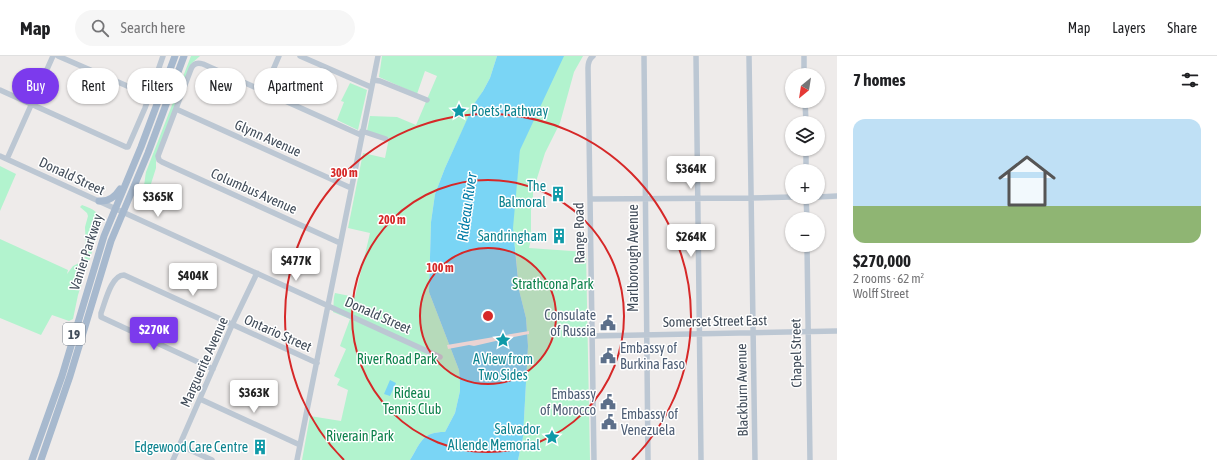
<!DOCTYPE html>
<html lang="en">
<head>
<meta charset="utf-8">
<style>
	:root { --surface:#fff; --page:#f6f6f6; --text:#202124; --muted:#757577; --line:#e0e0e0; --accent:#7c3aed }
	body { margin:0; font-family:"Asap Condensed",sans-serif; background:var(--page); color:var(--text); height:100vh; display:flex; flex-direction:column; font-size:15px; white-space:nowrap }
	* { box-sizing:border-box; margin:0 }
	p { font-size:13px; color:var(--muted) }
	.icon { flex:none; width:22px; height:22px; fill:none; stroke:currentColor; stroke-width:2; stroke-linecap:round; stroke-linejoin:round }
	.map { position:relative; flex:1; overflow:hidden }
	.panel { display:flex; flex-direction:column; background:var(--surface); width:380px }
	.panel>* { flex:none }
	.top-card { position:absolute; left:12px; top:12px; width:380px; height:36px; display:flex; gap:8px }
	.needle { width:26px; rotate:210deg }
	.buttons { position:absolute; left:785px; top:12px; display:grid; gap:8px }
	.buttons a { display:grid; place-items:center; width:40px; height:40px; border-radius:50%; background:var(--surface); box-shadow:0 1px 3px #0004; font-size:20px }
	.price { position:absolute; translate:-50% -34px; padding:0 9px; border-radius:4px; background:#fff; color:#222; font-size:13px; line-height:26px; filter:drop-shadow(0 1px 2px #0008) }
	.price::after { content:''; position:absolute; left:50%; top:24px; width:12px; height:9px; margin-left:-6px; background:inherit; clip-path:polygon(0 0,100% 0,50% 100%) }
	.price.selected { background:var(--accent); color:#fff }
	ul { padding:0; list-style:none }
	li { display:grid; align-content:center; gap:8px; height:212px; padding:0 16px }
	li+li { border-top:1px solid var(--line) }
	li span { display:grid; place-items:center; height:124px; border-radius:12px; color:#555 }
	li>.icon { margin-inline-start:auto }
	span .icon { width:72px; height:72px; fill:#fffc; stroke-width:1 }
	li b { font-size:17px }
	h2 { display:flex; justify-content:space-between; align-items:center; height:48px; padding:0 16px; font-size:17px }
	.tag { padding:0 14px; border-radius:18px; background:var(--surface); box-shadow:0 1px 3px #0004; font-size:14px; line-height:36px }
	.tag.selected { background:var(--accent); color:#fff }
	header { display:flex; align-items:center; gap:24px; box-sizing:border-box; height:56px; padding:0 20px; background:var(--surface); border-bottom:1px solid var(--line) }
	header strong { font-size:19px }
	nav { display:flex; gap:22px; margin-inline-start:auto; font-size:14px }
	.search { width:280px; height:36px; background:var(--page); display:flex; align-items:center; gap:10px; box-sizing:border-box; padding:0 14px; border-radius:22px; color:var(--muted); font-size:15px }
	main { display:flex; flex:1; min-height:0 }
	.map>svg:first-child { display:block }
	.green { fill:#b2f3ce }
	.water { fill:#7ad5f5 }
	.pier { fill:#eeebea }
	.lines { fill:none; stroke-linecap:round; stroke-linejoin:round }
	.minor { stroke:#bcc7d3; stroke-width:5.5 }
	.major { stroke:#a7b9ce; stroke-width:7 }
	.ring { fill:none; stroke:#d62828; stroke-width:2 }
	.labels { text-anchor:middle; stroke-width:3; stroke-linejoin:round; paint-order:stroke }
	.shield { fill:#fff; stroke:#7b828c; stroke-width:1 }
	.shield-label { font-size:13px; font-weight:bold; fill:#424d5a }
	.culture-label { font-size:14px; fill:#0d838f; stroke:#fff; text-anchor:end }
	.street-label { font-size:14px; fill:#424d5a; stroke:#fff }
	.park-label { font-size:14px; fill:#0d814c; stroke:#fff }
	.service-label { font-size:14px; fill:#4e5e75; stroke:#fff; text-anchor:end }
	.water-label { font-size:15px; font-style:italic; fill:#017ca7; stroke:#fff }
	.centre { fill:#d62828; stroke:#fff; stroke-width:2 }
	.ring-label { font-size:12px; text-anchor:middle; font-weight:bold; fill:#d62828; stroke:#fff; stroke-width:3; stroke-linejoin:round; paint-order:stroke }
</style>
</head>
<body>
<header>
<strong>Map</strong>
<div class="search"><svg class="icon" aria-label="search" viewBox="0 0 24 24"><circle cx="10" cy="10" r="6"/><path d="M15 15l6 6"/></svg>Search here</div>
<nav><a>Map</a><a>Layers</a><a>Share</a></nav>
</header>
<main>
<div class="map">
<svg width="837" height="404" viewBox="0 0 837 404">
	<rect width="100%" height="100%" fill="#eeebea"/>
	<!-- green -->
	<path class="green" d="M191 0H200L192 7 156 101V112L143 153 142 154C135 145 142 138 144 129 145 125 145 120 146 116Z
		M382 0H497L490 22 483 35 474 49 445 112 435 138 431 166 429 236 459 314 460 327V335L455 357 445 376C422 376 421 386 410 404H302L310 360 341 365 348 334 337 329 340 323 334 320 346 293 340 290 350 263 333 256C334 249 333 243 335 237L355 241 370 177 348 172 363 97 385 102 389 82 367 75 370 60 397 61 416 69 437 20 425 15 417 38 379 21Z
		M562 0H583L574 16 560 67 545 97 533 135V141L531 154V183L529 192 586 196 590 404H518L523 381 528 290 526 262 519 234 515 190 513 185V157L520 93Z
		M350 27 367 34 358 74 337 64 344 46 341 45Z
		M0 110 16 118 0 155Z
		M82 149C93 153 100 156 101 168L78 239 73 263 69 265 52 259 41 279 0 262V183L68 214 67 218 73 210 83 205 86 198 85 171 88 160 87 157 80 151Z"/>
	<!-- water -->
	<path class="water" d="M497 0H564L520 94 513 172 519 234 526 262 528 290 523 381 518 404H410C421 386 422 376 445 376L455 357 460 335V327L459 314 429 236 431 166 435 138 445 112 474 48 483 35 490 22Z
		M390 324 396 327 390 340 384 338Z"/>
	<!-- pier -->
	<path class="pier" d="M529 275V278L509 282 504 284H500L474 290 469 289 448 293 447 289Z"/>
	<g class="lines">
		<!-- minor -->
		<path class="minor" d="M58 0 148 39
			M300 0 371 31
			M593 0C589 3 588 7 588 12L594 404
			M644 0 648 404
			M696 0 701 404
			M749 0 755 404
			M804 0V19
			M373 24 380 25 427 44
			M0 34 126 91H128L145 52 163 0
			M264 35 279 0
			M805 45 806 67
			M176 53 351 132
			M362 75 386 83
			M0 100 440 301
			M7 103 53 0
			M806 115V93
			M806 141 807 163
			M818 141 837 140
			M590 143 750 142 792 141
			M340 187 162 106 159 104 158 100 191 13C193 8 197 6 203 8L361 79
			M807 189 810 404
			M593 280 837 275
			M213 313 101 261V257C105 247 111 219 124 219L317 307
			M200 343 300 389
			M179 389 212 404
			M173 404 232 269 257 217
			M297 404 378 0"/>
		<!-- major -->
		<path class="major" d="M99 145C109 146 115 141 120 133
			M32 404 62 320 104 180 141 91 175 0
			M41 404 70 320 111 185 148 97 184 0"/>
	</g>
	<!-- distance rings -->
	<circle cx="488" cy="260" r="68" fill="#d62828" fill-opacity=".12"/>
	<g class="ring">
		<circle cx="488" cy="260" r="68"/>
		<circle cx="488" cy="260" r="136"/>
		<path d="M344 404A203 203 0 1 1 632 404"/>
	</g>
	<!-- icons -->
	<defs>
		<symbol id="sight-bare" viewBox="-9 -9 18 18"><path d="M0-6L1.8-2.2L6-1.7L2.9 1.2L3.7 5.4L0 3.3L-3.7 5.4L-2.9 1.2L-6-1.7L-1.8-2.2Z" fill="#0f9aa8" stroke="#fff" stroke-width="2.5" paint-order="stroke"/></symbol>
		<symbol id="building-bare" viewBox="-9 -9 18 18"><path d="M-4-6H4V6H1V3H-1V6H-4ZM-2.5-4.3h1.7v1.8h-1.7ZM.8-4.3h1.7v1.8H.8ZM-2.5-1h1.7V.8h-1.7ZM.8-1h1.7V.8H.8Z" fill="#0f9aa8" stroke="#fff" stroke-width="2.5" paint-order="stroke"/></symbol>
		<symbol id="civic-bare" viewBox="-9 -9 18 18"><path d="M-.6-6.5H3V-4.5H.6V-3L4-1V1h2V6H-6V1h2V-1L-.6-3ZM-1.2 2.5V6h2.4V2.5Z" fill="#5c6f8a" stroke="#fff" stroke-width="2.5" paint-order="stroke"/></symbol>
	</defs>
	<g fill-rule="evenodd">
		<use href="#sight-bare" x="448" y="44" width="22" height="22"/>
		<use href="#building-bare" x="547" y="127" width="22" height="22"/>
		<use href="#building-bare" x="548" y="169" width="22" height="22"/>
		<use href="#civic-bare" x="597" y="256" width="22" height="22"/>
		<use href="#sight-bare" x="492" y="273" width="22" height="22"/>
		<use href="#civic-bare" x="597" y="289" width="22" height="22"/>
		<use href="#civic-bare" x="597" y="335" width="22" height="22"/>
		<use href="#civic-bare" x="598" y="355" width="22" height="22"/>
		<use href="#sight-bare" x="541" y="370" width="22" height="22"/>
		<use href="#building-bare" x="249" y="380" width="22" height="22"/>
	</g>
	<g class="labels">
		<!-- shield labels -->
		<rect class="shield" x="63" y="267" width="22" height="22" rx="3"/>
		<g class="shield-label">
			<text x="74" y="283">19</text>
		</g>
		<!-- culture labels -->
		<g class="culture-label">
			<text x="471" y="60" text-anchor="start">Poets' Pathway</text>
			<text x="546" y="135">The<tspan x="546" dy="16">Balmoral</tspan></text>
			<text x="547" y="185">Sandringham</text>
			<text x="503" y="308" text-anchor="middle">A View from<tspan x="503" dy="16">Two Sides</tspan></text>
			<text x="540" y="378">Salvador<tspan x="540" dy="16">Allende Memorial</tspan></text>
			<text x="248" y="396">Edgewood Care Centre</text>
		</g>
		<!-- street labels -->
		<g class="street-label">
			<text transform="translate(268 82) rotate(24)" y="5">Glynn Avenue</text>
			<text transform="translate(72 120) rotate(25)" y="5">Donald Street</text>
			<text transform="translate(254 135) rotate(24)" y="5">Columbus Avenue</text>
			<text transform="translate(579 177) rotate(-91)" y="5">Range Road</text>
			<text transform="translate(86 196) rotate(-72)" y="5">Vanier Parkway</text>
			<text transform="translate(633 202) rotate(-90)" y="5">Marlborough Avenue</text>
			<text transform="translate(378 259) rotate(24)" y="5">Donald Street</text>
			<text transform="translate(715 265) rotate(-1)" y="5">Somerset Street East</text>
			<text transform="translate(278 277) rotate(24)" y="5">Ontario Street</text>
			<text transform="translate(796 297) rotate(-91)" y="5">Chapel Street</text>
			<text transform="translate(204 306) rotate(-66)" y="5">Marguerite Avenue</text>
			<text transform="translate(742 334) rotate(-91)" y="5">Blackburn Avenue</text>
		</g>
		<!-- park labels -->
		<g class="park-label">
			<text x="553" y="233">Strathcona Park</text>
			<text x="397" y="308">River Road Park</text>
			<text x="412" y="342">Rideau<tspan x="412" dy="16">Tennis Club</tspan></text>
			<text x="360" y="385">Riverain Park</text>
		</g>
		<!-- service labels -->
		<g class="service-label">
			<text x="596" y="264">Consulate<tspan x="596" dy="16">of Russia</tspan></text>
			<text x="620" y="297" text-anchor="start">Embassy of<tspan x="620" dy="16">Burkina Faso</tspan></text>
			<text x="596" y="343">Embassy<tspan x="596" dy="16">of Morocco</tspan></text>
			<text x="621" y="363" text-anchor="start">Embassy of<tspan x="621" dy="16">Venezuela</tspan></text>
		</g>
		<!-- water labels -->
		<g class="water-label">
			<text transform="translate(467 151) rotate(-82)" y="5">Rideau River</text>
		</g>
	</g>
	<circle cx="488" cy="260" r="6" class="centre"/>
	<g class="ring-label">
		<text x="344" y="121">300 m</text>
		<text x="392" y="168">200 m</text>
		<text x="440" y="216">100 m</text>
	</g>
</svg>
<div class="buttons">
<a><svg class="needle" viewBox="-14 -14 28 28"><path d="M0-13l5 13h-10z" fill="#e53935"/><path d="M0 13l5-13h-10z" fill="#757577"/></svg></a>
<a><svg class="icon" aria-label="layers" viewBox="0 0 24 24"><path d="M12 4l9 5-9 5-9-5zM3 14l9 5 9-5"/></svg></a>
<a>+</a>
<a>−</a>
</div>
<b class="price" style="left:691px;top:134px">$364K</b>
<b class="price" style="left:158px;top:162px">$365K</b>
<b class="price" style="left:691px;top:202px">$264K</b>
<b class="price" style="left:296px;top:226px">$477K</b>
<b class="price" style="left:193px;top:241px">$404K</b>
<b class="price selected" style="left:154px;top:295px">$270K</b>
<b class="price" style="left:254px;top:358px">$363K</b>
<div class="top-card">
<a class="tag selected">Buy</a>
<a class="tag">Rent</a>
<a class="tag">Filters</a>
<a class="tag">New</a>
<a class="tag">Apartment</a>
</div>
</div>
<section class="panel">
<h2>7 homes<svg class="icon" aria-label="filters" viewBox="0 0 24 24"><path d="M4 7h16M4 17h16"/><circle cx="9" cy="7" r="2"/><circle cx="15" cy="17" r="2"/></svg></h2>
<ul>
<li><span style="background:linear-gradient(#bfe0f5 70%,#8fb573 0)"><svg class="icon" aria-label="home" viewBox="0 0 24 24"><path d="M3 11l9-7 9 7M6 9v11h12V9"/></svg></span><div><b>$270,000</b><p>2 rooms · 62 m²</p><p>Wolff Street</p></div></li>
</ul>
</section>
</main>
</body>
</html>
